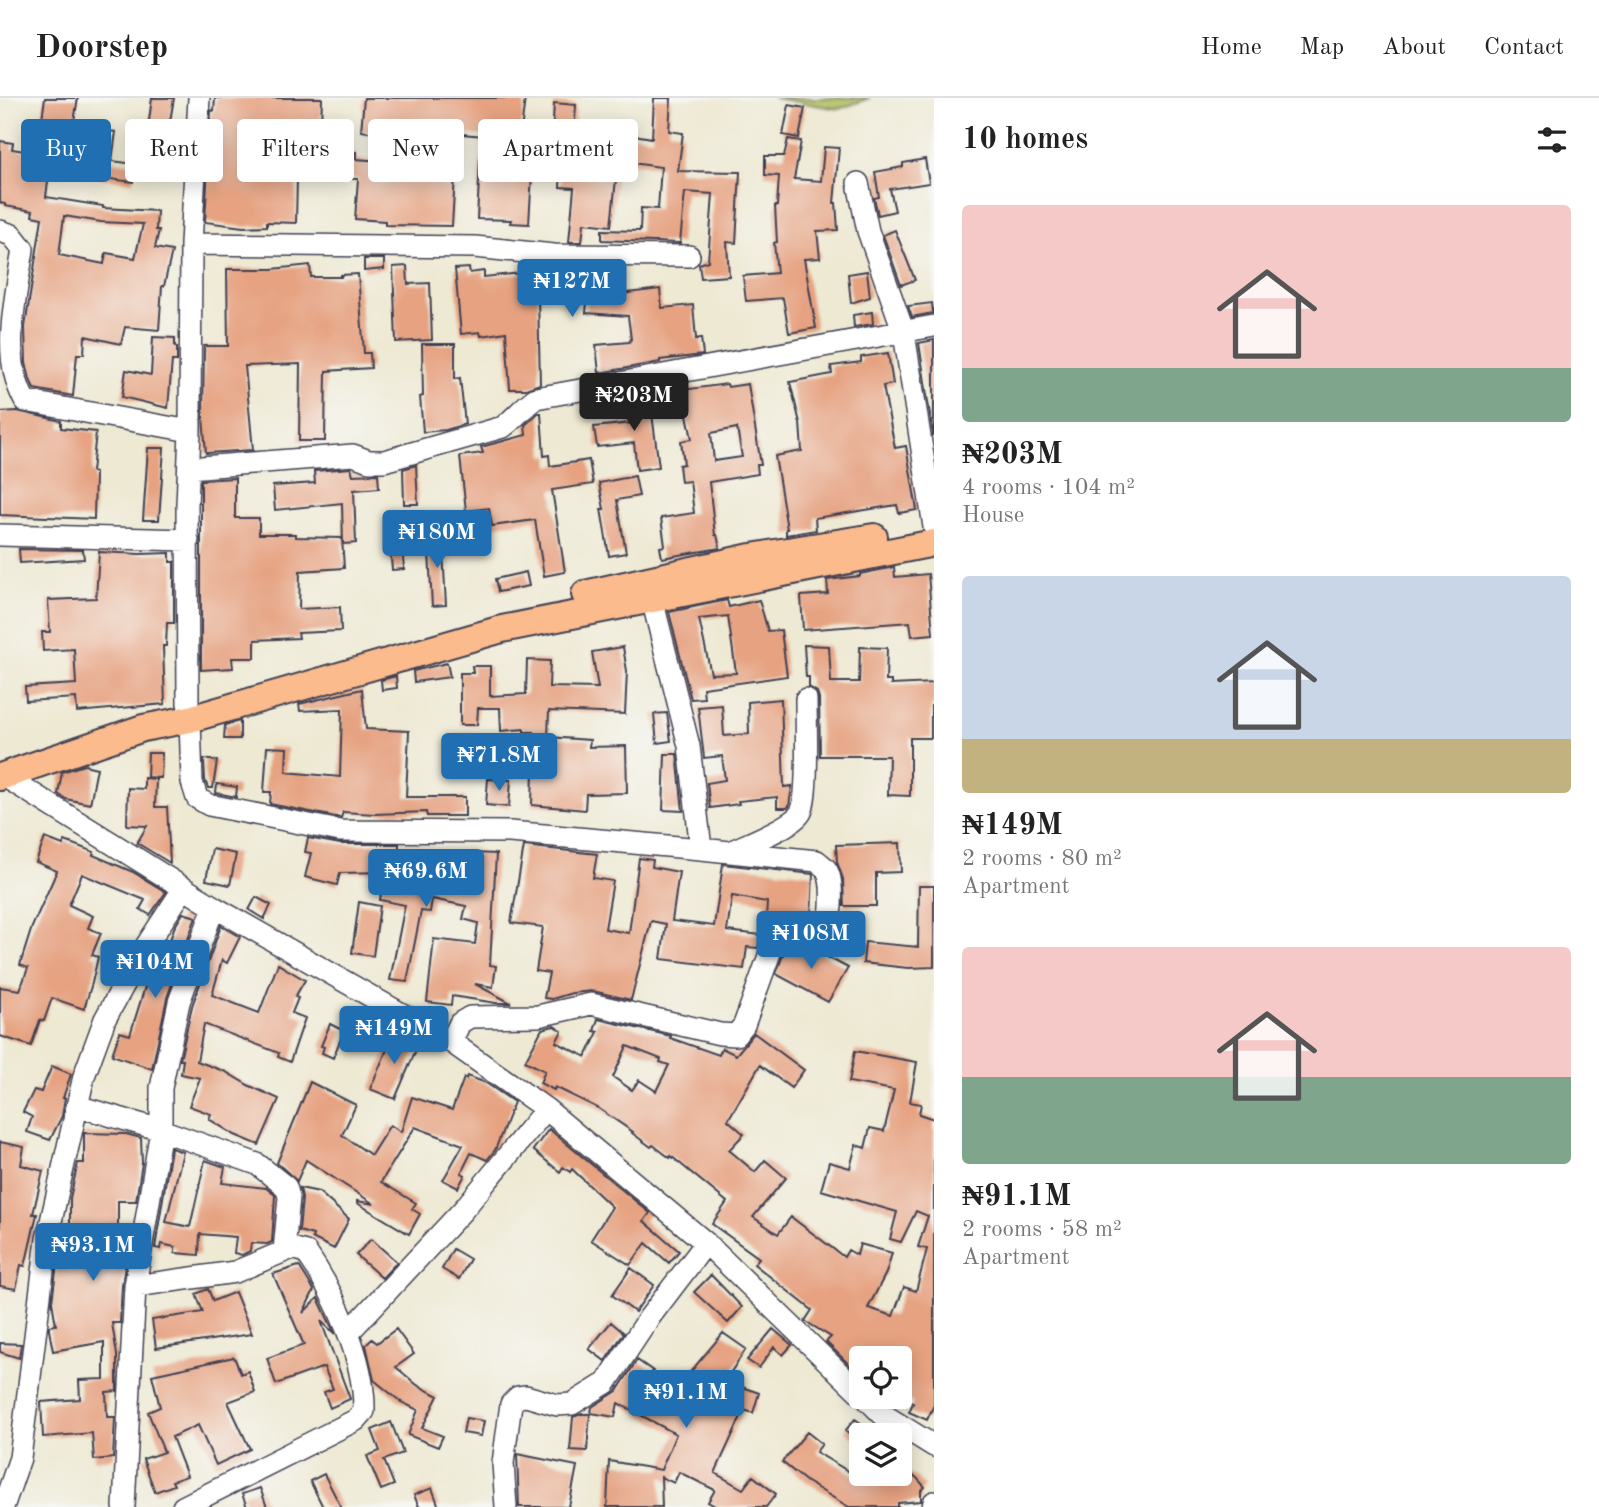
<!DOCTYPE html>
<html lang="en">
<head>
<meta charset="utf-8">
<style>
	:root { --surface:#fff; --page:#f6f6f6; --text:#222; --muted:#767676; --line:#e0e0e0; --accent:#1f6fb2 }
	body { margin:0; font-family:"Old Standard TT",serif; background:var(--page); color:var(--text); height:100vh; display:flex; flex-direction:column; font-size:26px; white-space:nowrap }
	* { box-sizing:border-box; margin:0 }
	p { font-size:23px; color:var(--muted) }
	.icon { flex:none; width:38px; height:38px; fill:none; stroke:currentColor; stroke-width:2; stroke-linecap:round; stroke-linejoin:round }
	.map { position:relative; flex:1; overflow:hidden }
	.sheet { display:flex; flex-direction:column; background:var(--surface); width:665px }
	.sheet>* { flex:none }
	.top-card { position:absolute; left:21px; top:21px; width:665px; height:63px; display:flex; gap:14px }
	.controls { position:absolute; left:849px; top:1248px; display:grid; gap:14px }
	.controls a { display:grid; place-items:center; width:63px; height:63px; border-radius:7px; background:var(--surface); box-shadow:0 4px 18px #0003; font-size:35px }
	.price { position:absolute; translate:-50% -60px; padding:0 16px; border-radius:7px; background:var(--accent); color:#fff; font-size:23px; line-height:46px; filter:drop-shadow(0 2px 4px #0008) }
	.price::after { content:''; position:absolute; left:50%; top:42px; width:21px; height:16px; margin-left:-10px; background:inherit; clip-path:polygon(0 0,100% 0,50% 100%) }
	.price.current { background:#222; color:#fff }
	ul { padding:0; list-style:none }
	li { display:grid; align-content:center; gap:14px; height:371px; padding:0 28px }
	li span { display:grid; place-items:center; height:217px; border-radius:7px; color:#555 }
	li>.icon { margin-inline-start:auto }
	span .icon { width:126px; height:126px; fill:#fffc; stroke-width:1 }
	li b { font-size:30px }
	h2 { display:flex; justify-content:space-between; align-items:center; height:84px; padding:0 28px; font-size:30px }
	.pill { padding:0 24px; border-radius:7px; background:var(--surface); box-shadow:0 4px 18px #0003; font-size:24px; line-height:63px }
	.pill.current { background:var(--accent); color:#fff }
	header { display:flex; align-items:center; gap:42px; box-sizing:border-box; height:98px; padding:0 35px; background:var(--surface); border-bottom:2px solid var(--line) }
	header strong { font-size:33px }
	nav { display:flex; gap:38px; margin-inline-start:auto; font-size:24px }
	main { display:flex; flex:1; min-height:0 }
	.map>svg:first-child { display:block }
	.green { fill:#b4c062; stroke:#6b714e; stroke-width:2 }
	.building { fill:#e6a281; fill-rule:evenodd }
	.lines { fill:none; stroke-linecap:round; stroke-linejoin:round }
	.minor-casing { stroke:#414052; stroke-width:24 }
	.major-casing { stroke:#414052; stroke-width:30 }
	.minor { stroke:#fff; stroke-width:21 }
	.major { stroke:#fbbb8d; stroke-width:26 }
</style>
</head>
<body>
<header>
<strong>Doorstep</strong>
<nav><a>Home</a><a>Map</a><a>About</a><a>Contact</a></nav>
</header>
<main>
<div class="map">
<svg width="934" height="1409" viewBox="0 0 934 1409">
	<rect width="100%" height="100%" fill="#f6f6f2"/>
	<filter id="ink" filterUnits="userSpaceOnUse"><feTurbulence type="fractalNoise" baseFrequency=".0143" numOctaves="2"/><feDisplacementMap in="SourceGraphic" scale="14" xChannelSelector="R" yChannelSelector="G"/><feConvolveMatrix kernelMatrix="1 2 1 2 8 2 1 2 1" color-interpolation-filters="sRGB"/></filter>
	<filter id="wash" filterUnits="userSpaceOnUse"><feTurbulence type="fractalNoise" baseFrequency=".00686" numOctaves="4" result="noise"/><feDisplacementMap in="SourceGraphic" scale="28" xChannelSelector="R" yChannelSelector="G"/><feGaussianBlur stdDeviation="1.57" result="paint"/><feColorMatrix in="noise" values="0 0 0 0 0 0 0 0 0 0 0 0 0 0 0 0 0 1.4 0 .05"/><feComposite in="paint" operator="in"/></filter>
	<g filter="url(#wash)">
		<rect width="100%" height="100%" fill="#eee9d3"/>
		<!-- green -->
		<path class="green" d="M774 0H870L839 11Z"/>
		<g id="blocks">
			<!-- building -->
			<path class="building" d="M45 0H78L73 29 116 34 112 63 135 66 133 84 78 77 81 57 52 53 46 99 103 108V110L157 113 156 132H159L155 150 172 153 164 188H162L159 232 125 229 121 246 85 238 84 256H77L73 298 34 291 30 281 26 265 25 229 42 120 32 118 33 113 5 108V106L0 105V43L13 45 12 51 37 55ZM64 118 101 124 143 126 135 160 106 155 104 166 59 157Z
				M152 0H174L167 41 147 38Z
				M215 0H322L320 54H356V61L382 63V55H433L432 77 455 78 452 128 385 127V123L355 121 358 81 297 80 296 125 267 124V128L243 129 205 124 211 12 214 13Z
				M364 0H525L518 58H551L554 5 576 7 574 37 628 36 652 40 654 0H671L669 33 683 35 678 73 740 74 736 145 727 144 729 178 701 180 699 166 708 163 713 96 685 94 680 145 602 142V132L640 133 641 110 658 111 661 69 618 63 611 128 584 125 582 144H569L574 90 560 89 561 74 532 75 529 126 510 125 511 122 477 121 480 62 507 64V40L439 34 438 45H434L361 33Z
				M789 7 805 10 799 40 783 37Z
				M788 41 801 43 794 81 821 83 824 49 839 50 834 105H836L838 132 817 133 820 160 804 161 816 230 789 235 783 200 746 203 743 178 777 175 774 145 777 144 775 108H777L779 78 765 77V58H784Z
				M925 61 929 85 890 91 895 113 878 117 874 100 879 99 875 74 903 69V65Z
				M895 132 915 182 901 187 883 137Z
				M364 161H384V171L364 173Z
				M310 167 311 179H341V177L358 176 364 255H370L371 270 326 273 325 343H299L300 266 245 268 253 352 206 355 203 319 204 248H228L227 171H272Z
				M407 168 408 186 430 185 432 242 396 244 393 169Z
				M469 170 470 175 484 173V179L549 172V170L585 171 584 180 620 182 619 196 660 191 662 210 693 207 696 241 701 240 703 257 660 262V264L599 275 596 247 629 244 631 241 628 218 586 215 588 194 543 193 544 196 538 197 540 286 526 291H510L506 234 481 238 480 234 461 236 455 171Z
				M867 173 870 199 851 205 848 176Z
				M932 205 933 215 912 219 908 208Z
				M872 214 873 226 854 229 853 217Z
				M153 239 175 240V249H177V263H172L168 310 122 299 126 272 151 277Z
				M934 242V337H933L919 245Z
				M422 246H455V281L460 280 465 326 446 332 423 334 420 299 423 298Z
				M888 255 893 286 883 288 895 350 906 348 917 412 899 415 897 407 815 420 816 432 786 437V431H787L775 358 802 353 800 325 790 284 832 276 831 268 861 264V259Z
				M727 286 728 289 748 286 761 367H757L758 376 709 384 715 437H717L720 450 662 460 660 449 665 448 661 420 694 415 690 383 681 384 679 367 684 366 681 343 692 341 682 292ZM737 330 742 359 714 363 711 335Z
				M649 293 659 369 637 372 634 345 597 349 594 329 632 325 629 298Z
				M17 313 61 323V330L96 334 92 374 95 375 94 421 0 417V314Z
				M538 315H541L544 358 549 357 550 368 589 362 593 386 552 392 565 474 544 478 535 422 492 428 489 410 466 413 460 358 483 355 481 349 526 337 525 327Z
				M148 350H164L159 422H143Z
				M416 367 418 406H404L403 371Z
				M351 370 353 377 378 376 379 390 354 392 356 445 343 446 342 405 275 412 273 388 315 385 314 373Z
				M635 378 639 398 617 402 626 455 609 458 601 411H604L599 385Z
				M235 380V420H259V436H295V439L342 440 344 470 300 473 299 511 340 509 341 533 298 535 299 540 255 542V560H232L233 570 201 572V382Z
				M442 436 446 507 432 508 428 437Z
				M402 447 404 471 392 472 390 448Z
				M19 451 83 452 84 461 20 465Z
				M99 454 140 456 170 455V464H174V525H167L166 548H163L165 606 77 614 76 600 26 603 25 589 76 586 74 551 43 553 42 534H50L48 502 96 500Z
				M894 469 895 479 928 476 933 536 912 538 910 524 803 532 801 498 828 496 827 482 860 478V476Z
				M526 474 529 488 498 494 495 481Z
				M727 502 729 509 759 502 768 533 781 532 787 578 703 590 704 600 691 601 669 514ZM728 518 736 575 711 576 699 521Z
				M804 547 829 548 831 584H859L860 549 887 550 886 583H891V587L934 585V608H931V640H910V698L888 697 889 658H820L819 600 817 594 809 589V579H806Z
				M623 549 627 573 625 616 549 613 548 639 590 642 589 649 626 648 627 695 586 696 585 712 532 707 534 634H524V631L501 633 500 610H478L477 627H460V575H473L472 568H490V598L526 596 527 562 550 563 549 589 598 590 592 554Z
				M447 565 450 579 414 584 413 573Z
				M396 578 397 590 382 592 381 582Z
				M362 591 366 631 409 633 406 699H465V718H427L426 714 375 716 343 714 341 720 270 706 271 694H264L267 649 287 650 286 674 340 679 342 611 300 613 299 606Z
				M781 601 784 689 792 688 789 708 787 710H777V699L738 703 739 706 710 710 707 685 725 682 722 658 704 660 698 609 722 607 724 638 749 636 748 604Z
				M667 615 671 643 657 645 654 616Z
				M240 623V641H224L225 627Z
				M148 655H162L161 680 147 679Z
				M665 656H677L683 713 663 712Z
				M204 661 217 663 213 690H208L205 682Z
				M84 667 97 670 90 706 66 701 58 696 62 674Z
				M144 680 156 681 155 709H167L170 765 137 745 147 728 127 727 128 690 144 691Z
				M488 681 511 682 509 709 486 707Z
				M217 686 237 689 236 699 216 695Z
				M45 740 63 747 65 743 94 754 93 757 133 774 166 794 150 817 140 811 145 802 82 776 69 807 93 818 88 830 101 835 92 857 98 859 92 885 84 911 52 900 44 923 40 922 31 948 0 938V889L20 892 28 870 20 867 32 829 57 773 36 764Z
				M308 740 340 746H399V756L472 766 473 755 496 756 490 867 496 868 493 889 475 886 511 905H496L452 898 451 907 427 904 434 841 475 846 478 825 463 821 466 808 432 801 430 814 421 813 407 884 390 882 405 807 380 802 384 774 340 775 337 787 305 779 311 755 305 754Z
				M900 745 901 774 876 775V808H844L843 781 837 764 836 747Z
				M524 748 597 756 593 780 613 783 605 831 629 835 639 760 653 762 652 769 679 774 672 823 714 828 723 766 813 776 811 817 779 823 766 822 767 804 732 798 727 833 762 837 758 850 747 849 744 871 661 861 666 826 651 823 631 902 593 893 572 895 552 901 544 900 549 875 536 873 543 829 511 825Z
				M212 751 236 756 230 787 206 782Z
				M919 788H934V869L908 870 863 865 865 844 918 849Z
				M256 799 271 807 264 821 249 812Z
				M359 804 380 808 373 858 352 855Z
				M183 815 196 819 167 900 152 971 112 957 120 934 130 937 154 860 159 852 166 855 174 830Z
				M221 828 240 839 227 865 222 862 212 897 259 915 278 866 305 882 295 899 298 900 292 915 305 920 290 964 278 959 279 955 204 926 197 963 226 974 248 987 279 1001 259 1047 235 1037 209 1021 211 1016 189 1008 200 980 181 976 183 962H180L192 908Z
				M801 845 848 870 828 904 776 876 786 849Z
				M598 921 671 938 670 940 719 957 722 950 736 957 754 935 804 972 791 990 760 967 728 1022 744 1036 729 1052 755 1074 765 1062 786 1080 753 1119 778 1136 791 1119 844 1159 848 1152 857 1157 860 1146 892 1155 886 1175 868 1210 893 1218 904 1189 916 1193 927 1151 918 1149 928 1118 916 1113 901 1144 890 1141 897 1114 821 1092 829 1064 850 1070 856 1047 865 1050 870 1030 884 1033 894 992 849 984 855 953 917 964 910 1004 921 1006 919 1016 934 1021V1307L927 1322 909 1314 913 1305 900 1300V1260H861V1278L826 1244 831 1239 805 1223 812 1212 754 1166 759 1160 712 1126 727 1104 671 1058 670 1060 653 1047 651 1049 632 1035 633 1034 598 1010 555 989 554 992 540 985 545 973 525 963 542 931 554 928 562 933 556 944 586 959 598 934 594 933ZM627 948 661 961 660 964 669 967 656 993 639 982 632 992 613 979Z
				M330 926 344 933 333 960 322 955 324 949 321 948Z
				M394 935 419 945 395 1001 370 991Z
				M52 968 71 976 63 1000H65L62 1018 50 1042 27 1034 32 1019 23 1014 34 992 41 994Z
				M467 978 486 985 514 1004 495 1052 487 1062 471 1055 461 1075 465 1077 458 1090 443 1082 463 1047 415 1029 381 1084 416 1105 412 1111 420 1116 409 1136 357 1105V1103L374 1106 306 1062 297 1083 277 1065 310 984 356 1007 342 1037 371 1057 390 1027 401 1034 412 999 452 1012 464 980 466 981Z
				M549 1031 650 1115 644 1123 679 1153 669 1165 646 1145 630 1167 591 1142 612 1109 572 1071 570 1074 563 1069 560 1074 533 1052Z
				M84 1035 126 1036 141 1040 142 1065 136 1103H118V1153H127V1156L122 1187 120 1225H112L117 1257V1293L106 1294 107 1319H115L113 1360 94 1362 92 1335 43 1339 41 1304 80 1301 79 1282 104 1281V1244L53 1253 49 1232V1228L56 1227 52 1204 59 1150H70V1100L78 1065H84Z
				M0 1044 24 1049 21 1067 43 1073 33 1116H37L25 1168 21 1167 16 1191 0 1188Z
				M171 1050 183 1054 166 1124 190 1129 205 1062 225 1069 222 1085 266 1090 275 1097 272 1144 267 1146 251 1145 250 1153 242 1157 234 1155 236 1139 200 1136 199 1157 175 1155V1149L161 1146 160 1151 155 1150Z
				M300 1090 319 1094 349 1121 334 1151 312 1140 313 1137 299 1133 302 1100Z
				M371 1141 397 1164 382 1180 356 1157Z
				M453 1151 470 1161 459 1181 442 1171Z
				M299 1168 314 1192 303 1215 318 1200 335 1236 321 1223 350 1301 330 1310 324 1294 333 1291 324 1269 276 1286 267 1260 304 1247 273 1176Z
				M631 1170 654 1187 635 1214 612 1197Z
				M711 1177 742 1209 728 1225 694 1194Z
				M208 1191 213 1203 235 1194 252 1236 156 1250 152 1222 203 1214 196 1196Z
				M611 1224 624 1235 605 1263 589 1251Z
				M396 1231 414 1256 396 1269 417 1287 438 1298 422 1330 443 1338 438 1349 408 1337 418 1312 401 1304 374 1282 366 1247 372 1241 377 1245Z
				M773 1231 792 1247 783 1257 774 1249 759 1270 747 1262Z
				M723 1235 746 1251 725 1283 759 1295 753 1315 744 1312 715 1375 743 1391 753 1378 776 1396 766 1409H717L708 1404 715 1392 679 1374 674 1385 661 1379 662 1409H607L609 1363 661 1372 676 1336 618 1305 615 1319 591 1315 592 1309 617 1293 637 1262 653 1273 651 1276 677 1290Z
				M0 1245 21 1246 19 1260 0 1254Z
				M234 1259 241 1276 248 1273 255 1294 228 1304 250 1351 216 1367 198 1327 172 1339 187 1378 172 1383 174 1387 155 1394 143 1361 164 1354 148 1314 160 1309 152 1277Z
				M582 1316H590L587 1353 570 1352 573 1319Z
				M466 1320 484 1323 481 1338 463 1335Z
				M855 1321 868 1330 858 1343 845 1333Z
				M391 1324 403 1355 384 1362 394 1387 381 1392 367 1358 380 1353 372 1332Z
				M807 1334 822 1346 816 1354 853 1376H900V1372L916 1379 925 1389 921 1393V1403L898 1405V1409H849L807 1384 782 1364Z
				M517 1356 577 1368 569 1409H519Z
				M324 1376 341 1409H323L310 1383Z
				M260 1390 267 1409H247L242 1396Z
				M432 1390 439 1409H419L414 1397Z"/>
		</g>
	</g>
	<g filter="url(#ink)">
		<use href="#blocks" fill-opacity="0" stroke="#414052" stroke-width="2"/>
		<g class="lines">
			<defs>
				<path id="minor" d="M858 85 868 133 904 235 934 429
					M0 133 12 137 23 151C16 200 0 258 25 303L190 333
					M191 146 475 149 554 157 689 158
					M189 370 353 357 369 363H384L503 329C515 320 523 309 536 300L934 228
					M0 437 188 442
					M652 501 689 648 701 751
					M188 606 187 407 190 333 191 146 199 0
					M190 621 192 684 197 700 209 707 340 733 510 734 701 751 817 763C820 766 824 768 826 771 834 781 832 817 827 828 809 833 789 828 775 841L744 927 736 937 720 936 591 906 538 918 470 919 460 925 451 944
					M4 678 214 809 451 944 546 1011 706 1145 861 1296
					M730 754C746 746 793 729 801 714 809 699 806 622 806 601
					M77 1008 161 1032 257 1066 286 1089 289 1099 284 1153
					M135 1188 235 1174 292 1150 306 1154C335 1196 365 1261 364 1313L356 1322 183 1409
					M349 1234 463 1112 546 1011
					M864 1298 882 1316 934 1348
					M3 1409 20 1360 47 1141 84 978 105 921 142 854 184 790
					M124 1409 135 1188 161 1032V990L179 904 214 809
					M506 1409 503 1365 511 1306 518 1299 526 1298 557 1307 572 1306 606 1285 649 1220 706 1145
					M933 1409 934 1404"/>
				<path id="major" d="M585 496 751 459 874 439
					M0 679 143 630 190 621 502 531 934 445"/>
			</defs>
			<!-- minor casing -->
			<use href="#minor" class="minor-casing"/>
			<!-- major casing -->
			<use href="#major" class="major-casing"/>
			<!-- minor -->
			<use href="#minor" class="minor"/>
			<!-- major -->
			<use href="#major" class="major"/>
		</g>
	</g>
</svg>
<div class="controls">
<a><svg class="icon" aria-label="locate" viewBox="0 0 24 24"><circle cx="12" cy="12" r="6"/><path d="M12 2v4M12 18v4M2 12h4M18 12h4"/></svg></a>
<a><svg class="icon" aria-label="layers" viewBox="0 0 24 24"><path d="M12 4l9 5-9 5-9-5zM3 14l9 5 9-5"/></svg></a>
</div>
<b class="price" style="left:572px;top:221px">₦127M</b>
<b class="price current" style="left:634px;top:335px">₦203M</b>
<b class="price" style="left:437px;top:472px">₦180M</b>
<b class="price" style="left:499px;top:695px">₦71.8M</b>
<b class="price" style="left:426px;top:811px">₦69.6M</b>
<b class="price" style="left:811px;top:873px">₦108M</b>
<b class="price" style="left:155px;top:902px">₦104M</b>
<b class="price" style="left:394px;top:968px">₦149M</b>
<b class="price" style="left:93px;top:1185px">₦93.1M</b>
<b class="price" style="left:686px;top:1332px">₦91.1M</b>
<div class="top-card">
<a class="pill current">Buy</a>
<a class="pill">Rent</a>
<a class="pill">Filters</a>
<a class="pill">New</a>
<a class="pill">Apartment</a>
</div>
</div>
<section class="sheet">
<h2>10 homes<svg class="icon" aria-label="filters" viewBox="0 0 24 24"><path d="M4 7h16M4 17h16"/><circle cx="9" cy="7" r="2"/><circle cx="15" cy="17" r="2"/></svg></h2>
<ul>
<li><span style="background:linear-gradient(#f6c9c9 75%,#7fa58c 0)"><svg class="icon" aria-label="home" viewBox="0 0 24 24"><path d="M3 11l9-7 9 7M6 9v11h12V9"/></svg></span><div><b>₦203M</b><p>4 rooms · 104 m²</p><p>House</p></div></li>
<li><span style="background:linear-gradient(#c9d6e8 75%,#c2b280 0)"><svg class="icon" aria-label="home" viewBox="0 0 24 24"><path d="M3 11l9-7 9 7M6 9v11h12V9"/></svg></span><div><b>₦149M</b><p>2 rooms · 80 m²</p><p>Apartment</p></div></li>
<li><span style="background:linear-gradient(#f6c9c9 60%,#7fa58c 0)"><svg class="icon" aria-label="home" viewBox="0 0 24 24"><path d="M3 11l9-7 9 7M6 9v11h12V9"/></svg></span><div><b>₦91.1M</b><p>2 rooms · 58 m²</p><p>Apartment</p></div></li>
</ul>
</section>
</main>
</body>
</html>
